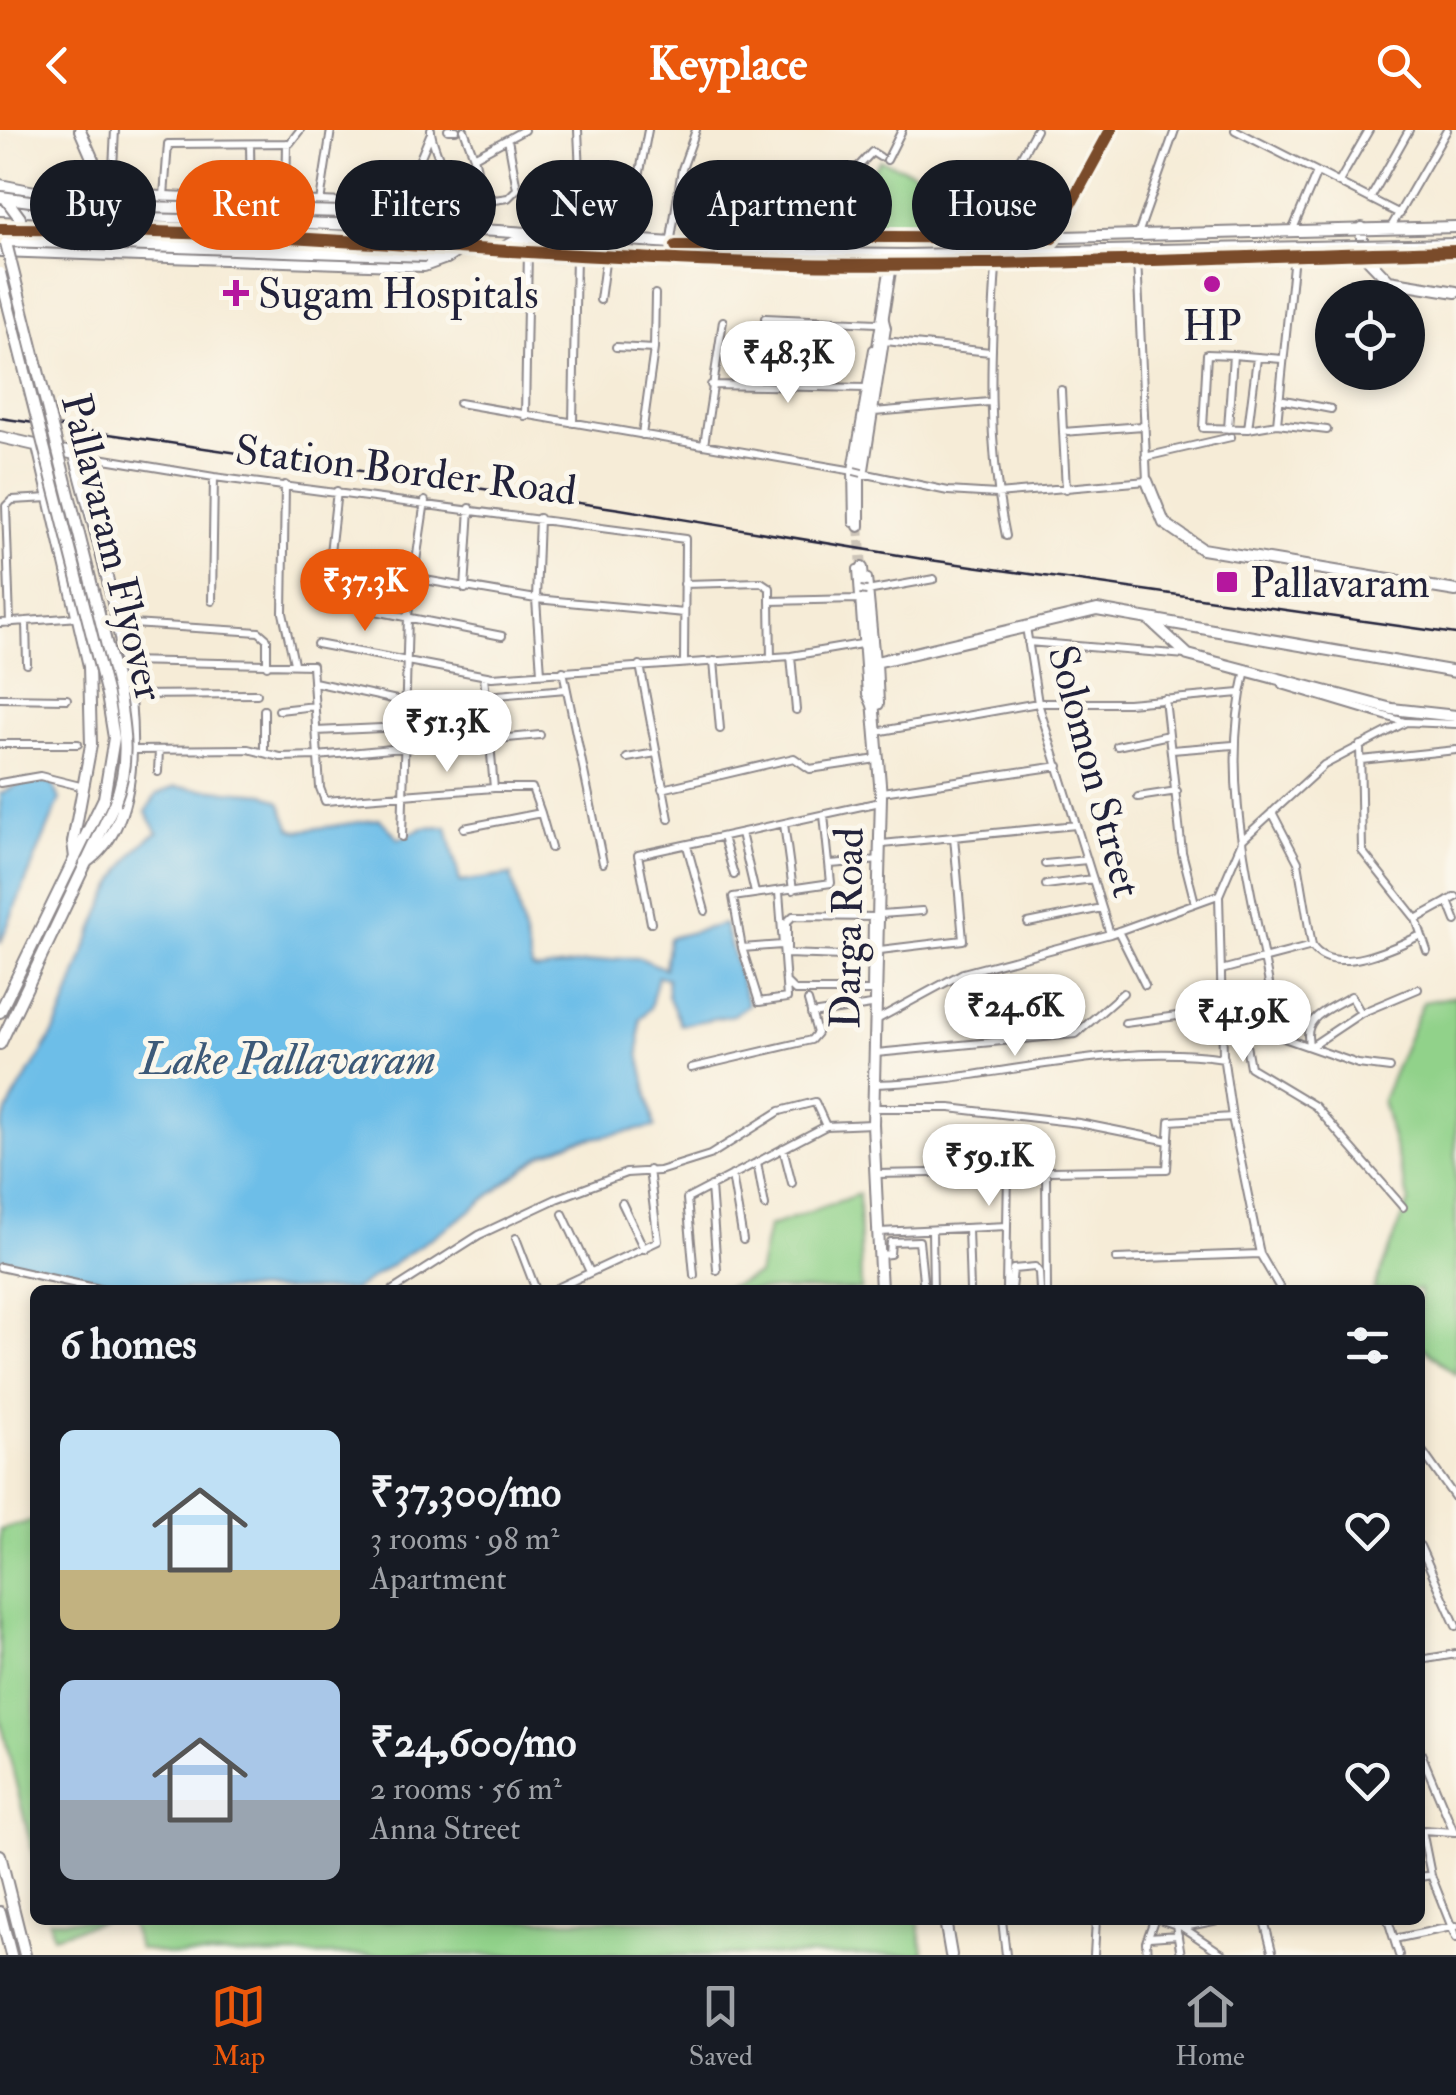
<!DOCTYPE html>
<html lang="en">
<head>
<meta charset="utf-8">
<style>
	:root { --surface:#171b24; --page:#20242c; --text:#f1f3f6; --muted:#9ea1a6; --line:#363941; --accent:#ea580c }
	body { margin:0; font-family:"IM FELL Double Pica",serif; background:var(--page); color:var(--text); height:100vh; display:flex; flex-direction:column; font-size:38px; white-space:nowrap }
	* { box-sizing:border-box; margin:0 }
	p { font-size:32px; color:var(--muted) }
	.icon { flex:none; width:55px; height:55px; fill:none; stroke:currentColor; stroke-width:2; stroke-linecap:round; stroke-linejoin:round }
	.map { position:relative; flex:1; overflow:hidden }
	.sheet { position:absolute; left:30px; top:1155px; width:1395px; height:640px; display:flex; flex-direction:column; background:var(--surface); border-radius:15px; box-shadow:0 5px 15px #0003 }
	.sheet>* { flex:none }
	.hud { position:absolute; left:30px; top:30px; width:1398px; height:90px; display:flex; gap:20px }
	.fabs { position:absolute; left:1315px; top:150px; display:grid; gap:20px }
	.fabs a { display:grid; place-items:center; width:110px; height:110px; border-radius:50%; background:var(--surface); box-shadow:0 5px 15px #0003; font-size:50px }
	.price { position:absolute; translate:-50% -85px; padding:0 22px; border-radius:35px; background:#fff; color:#222; font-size:32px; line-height:65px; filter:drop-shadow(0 2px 5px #0008) }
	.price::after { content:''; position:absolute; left:50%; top:60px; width:30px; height:22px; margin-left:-15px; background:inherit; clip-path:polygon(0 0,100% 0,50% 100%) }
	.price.selected { background:var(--accent); color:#fff }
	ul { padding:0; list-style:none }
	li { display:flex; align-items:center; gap:30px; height:250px; padding:0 30px }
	li span { display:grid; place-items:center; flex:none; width:280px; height:200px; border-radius:15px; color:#555 }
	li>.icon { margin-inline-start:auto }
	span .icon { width:120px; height:120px; fill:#fffc; stroke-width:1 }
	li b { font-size:42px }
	h2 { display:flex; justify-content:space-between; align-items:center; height:120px; padding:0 30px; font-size:42px }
	.tag { padding:0 35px; border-radius:45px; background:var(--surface); box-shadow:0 5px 15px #0003; font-size:35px; line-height:90px }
	.tag.selected { background:var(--accent); color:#fff }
	header { display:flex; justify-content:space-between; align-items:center; height:130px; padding:0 30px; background:var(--accent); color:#fff; font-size:45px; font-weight:700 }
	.tabs { display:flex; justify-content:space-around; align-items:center; height:140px; border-top:2px solid var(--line); background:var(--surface); font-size:28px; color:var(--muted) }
	.tabs a { display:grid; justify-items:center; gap:5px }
	.tabs .selected { color:var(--accent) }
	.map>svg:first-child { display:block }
	.green { fill:#91d28a; stroke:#5a7a62; stroke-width:2.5 }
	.water { fill:#6dbee8; stroke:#487092; stroke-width:2.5 }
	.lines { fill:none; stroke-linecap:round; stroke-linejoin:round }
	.secondary-tunnel { stroke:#ccc4b8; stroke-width:10; stroke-dasharray:10 5; stroke-linecap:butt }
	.street-casing { stroke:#8c8789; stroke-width:10 }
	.secondary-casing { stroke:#8c8789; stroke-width:14 }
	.primary-casing { stroke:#8c8789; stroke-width:14 }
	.street { stroke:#fff; stroke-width:6 }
	.secondary { stroke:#fff; stroke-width:10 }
	.primary { stroke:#fff; stroke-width:10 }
	.rail { stroke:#22223b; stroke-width:2.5 }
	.street-bridge-casing { stroke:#8c8789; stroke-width:10; stroke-linecap:butt }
	.primary-bridge-casing { stroke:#8c8789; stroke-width:14; stroke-linecap:butt }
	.street-bridge { stroke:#fff; stroke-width:6 }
	.primary-bridge { stroke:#fff; stroke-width:10 }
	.bus-1-casing { stroke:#fbf7ec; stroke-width:20 }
	.bus-1 { stroke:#7a4b2a; stroke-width:12 }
	.poi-dot { fill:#b5179e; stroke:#fbf7ec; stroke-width:4 }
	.labels { text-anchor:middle; stroke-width:10; stroke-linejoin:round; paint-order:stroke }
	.poi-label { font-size:42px; fill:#22223b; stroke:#fbf7ec; text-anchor:start }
	.street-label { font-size:42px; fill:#22223b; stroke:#fbf7ec }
	.water-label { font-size:45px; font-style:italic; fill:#3c5978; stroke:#fbf7ec }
</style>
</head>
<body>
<header><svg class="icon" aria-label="back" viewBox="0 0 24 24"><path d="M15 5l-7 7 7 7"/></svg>Keyplace<svg class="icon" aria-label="search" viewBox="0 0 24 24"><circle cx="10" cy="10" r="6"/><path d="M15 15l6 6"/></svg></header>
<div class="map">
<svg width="1456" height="1825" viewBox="0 0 1456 1825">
	<rect width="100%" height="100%" fill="#fbf7ec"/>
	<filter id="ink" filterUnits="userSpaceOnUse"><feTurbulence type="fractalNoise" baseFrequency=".01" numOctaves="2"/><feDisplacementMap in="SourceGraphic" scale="20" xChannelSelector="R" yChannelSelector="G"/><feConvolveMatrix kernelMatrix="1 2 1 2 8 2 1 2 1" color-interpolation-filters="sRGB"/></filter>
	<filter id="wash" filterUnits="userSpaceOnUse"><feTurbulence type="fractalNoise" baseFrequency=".0048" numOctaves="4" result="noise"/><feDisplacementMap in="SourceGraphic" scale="40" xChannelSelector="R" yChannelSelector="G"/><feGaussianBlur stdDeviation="2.25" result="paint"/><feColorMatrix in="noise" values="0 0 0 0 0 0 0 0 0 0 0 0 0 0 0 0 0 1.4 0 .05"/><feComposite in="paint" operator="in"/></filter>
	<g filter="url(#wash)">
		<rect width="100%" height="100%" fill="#f6ecd7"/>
		<!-- green -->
		<path class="green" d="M880 30 966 61 1011 68V103L823 101Z
			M1456 866V1245L1420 1215V1160H1373L1409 1072 1382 970 1423 872Z
			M859 1064 861 1160H721L758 1145 768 1097Z
			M35 1390V1732L0 1588V1400Z
			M49 1790H107L53 1806Z
			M128 1790H918L924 1825H175L139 1819Z"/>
		<!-- water -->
		<path class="water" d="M25 651 52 653 60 669 0 814V664Z
			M175 657 265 664 280 672 291 699 298 701 380 689 399 709 423 698 447 697 460 752 511 745 532 838 537 840 623 828H640L665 839 669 808 724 794 748 875 733 885 681 895 668 866 667 848 658 846 650 878 640 889 639 924 655 997 576 1011 541 1025 462 1087 354 1160H157L0 1128C0 1097 0 1022 1 997 15 956 48 922 63 882 80 838 114 721 158 703L146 682 156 665Z"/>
	</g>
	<g filter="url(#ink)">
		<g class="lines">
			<!-- secondary-tunnel -->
			<path class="secondary-tunnel" d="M859 396 862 438"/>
			<defs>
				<path id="street" d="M431 0C430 15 462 80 470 100
					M448 0H456
					M464 0 474 27
					M578 0 583 108
					M1235 0 1400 84
					M430 5 417 36 419 68C445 73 458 63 474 44
					M508 9 517 59 508 68 494 70 482 60 474 27 524 0
					M250 15 251 69
					M887 30 902 0
					M1339 52 1369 0
					M464 56 478 101
					M112 57 115 0
					M1001 63 1036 0
					M164 66 168 14 290 13 300 0
					M1370 69 1409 0
					M286 71 287 13
					M320 72 331 0
					M844 72 820 57 859 36 872 22 880 27
					M1391 97 1447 0
					M1293 99 1317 42
					M1138 104 1175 0
					M627 110 648 0
					M670 115 682 39 696 0
					M996 137C990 228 987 316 1006 406
					M600 170 606 125
					M765 188 877 193
					M885 211 990 222
					M616 217 654 219 642 305
					M654 219 655 164
					M1233 225 1207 224 1203 298 1248 299 1257 228
					M711 255 866 258
					M1061 260 1063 302
					M1279 269 1331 279
					M459 273 854 341
					M874 282 989 272
					M525 286 528 120
					M573 293 576 123
					M1277 294 1294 125
					M1228 299 1233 225 1282 229
					M1248 299 1277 294 1327 300
					M704 315 723 191
					M75 324 214 347 685 409 684 531
					M1145 327 1231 307
					M862 343 948 361 997 364 1147 351 1137 127
					M864 346 887 198 884 186
					M285 355 283 483 294 533
					M1066 359 1063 302 1143 296
					M337 361 330 423 414 442
					M539 388 536 469 541 543
					M853 393 852 340 873 219
					M857 439 866 564 873 580
					M413 448 536 469 684 483
					M868 448 876 531
					M684 454 761 452 770 458V471L858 469
					M465 459 470 378
					M867 461 934 449
					M212 471 214 347
					M770 471 771 528
					M345 475 502 506
					M26 491 27 534
					M0 493 79 487
					M10 493 6 376 12 370 50 368
					M116 493 259 502 267 509V536
					M1026 497 1038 573 1110 804
					M1028 512 1186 525
					M317 514 492 547 791 526 861 514
					M791 526 796 580
					M124 531 312 535 320 658 325 671 494 658
					M714 531 720 599
					M640 535 669 689
					M563 541 603 733
					M1245 544C1216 666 1261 786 1278 906
					M314 552 438 579
					M1282 555 1405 592
					M128 565 257 564
					M486 566 566 559
					M0 568 67 569
					M1165 569 1182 722 1195 773
					M264 580V622
					M279 580 315 576
					M316 601 404 597
					M876 602 1038 573H1128L1240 563
					M0 614H78
					M1360 615 1362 721 1416 789 1427 821
					M1117 616 1169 605
					M134 620 248 619 280 627 317 626 540 605
					M1172 620 1233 615
					M627 628 656 623
					M1361 630 1456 620
					M158 642 159 620
					M0 653 40 646 84 657
					M662 659 794 628 810 639 877 629
					M882 662 1059 636
					M1138 667 1177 661
					M1272 682 1298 732 1312 816
					M541 683 551 718
					M784 694 793 760
					M464 698 541 683 532 658H494L484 546
					M741 703 755 763
					M402 707 408 485 425 371
					M723 707 734 745
					M882 714 1076 695
					M687 716 705 781
					M830 734 881 730
					M1045 734 1087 730
					M1046 755 1093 749
					M779 762 787 868 759 872 742 818 733 767 831 753 824 685
					M1448 771 1456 791
					M881 784 922 781
					M1416 789 1456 767
					M651 793 638 725 880 672
					M1028 793 1102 778
					M1118 801 1145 855
					M1312 816C1333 848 1396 817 1421 805
					M742 818 782 815
					M880 820 963 810 954 707
					M787 822V792L793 786 880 787
					M786 824 872 827
					M1221 840 1312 816
					M788 854 795 861H878
					M871 861 872 787
					M1361 883 1351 866C1328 880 1300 887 1310 917L1361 883 1418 859
					M811 884 878 874
					M878 889 963 843 1110 804 1218 765
					M1125 893 1222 880
					M1223 902 1278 906 1358 934 1390 938
					M1244 904 1250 937 1315 976 1403 1077
					M876 923 1076 904 1123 863
					M691 938 811 910 817 903 808 871
					M875 954C993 951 1105 911 1224 928
					M874 978H950L1079 993 1169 1011
					M783 1018 792 1053
					M757 1032 765 1076
					M1046 1042 1047 1160
					M876 1044 1167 1039 1170 991 1232 987
					M732 1045 743 1110
					M711 1056 717 1140
					M622 1073 644 1119
					M563 1084 590 1142
					M1007 1096 1008 1042
					M968 1099 970 1160
					M932 1100 933 1160
					M879 1102 1007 1096 1006 1160
					M516 1108 536 1160
					M880 1125 890 1124 891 1112 919 1111 924 1160
					M1116 1129 1260 1124
					M0 1137 104 1160
					M694 1145 687 1069 826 996
					M393 1160 479 1105 556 1069 626 1043 659 1041 710 1025 780 981 815 972 826 996 872 994
					M553 1160 658 1111 649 1040
					M1011 1160 1013 1139 1035 1137 1039 1142 1040 1160
					M1281 1160 1260 1124 1232 987 1223 925 1219 765 1243 709 1324 635 1406 592 1456 594
					M1420 1318 1456 1369
					M1420 1416 1456 1496
					M1420 1530 1456 1524
					M1420 1621 1454 1702
					M1422 1700 1431 1745 1456 1808
					M1422 1700 1455 1702
					M1420 1747 1431 1745
					M1002 1790 1006 1825
					M1162 1790 1182 1797 1224 1825
					M1264 1790 1273 1825
					M1388 1790 1399 1825
					M1176 1795 1181 1825
					M1184 1797 1218 1790
					M1149 1807 1178 1805
					M1394 1809 1456 1796
					M1094 1825 1096 1790
					M1147 1825 1146 1812 1154 1790"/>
				<path id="secondary" d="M80 0 116 83 118 122
					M0 55 35 62 423 77 447 78 451 86
					M1362 98V123L1389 151 1456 162
					M705 115 721 106 941 110 1456 97
					M503 118 725 132 996 136 1137 127 1456 121
					M0 121 424 136 446 128
					M0 307 75 324C98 420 183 667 85 733
					M38 317 89 536 91 615 73 712 75 728
					M1147 351 1164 393 1202 419 1456 461
					M859 396V336L891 135
					M862 438 881 666 873 994 881 1160
					M1149 489 1188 525 1392 579 1456 586
					M878 574 876 532 1097 480 1456 542
					M945 1790 951 1825"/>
				<path id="primary" d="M0 80 498 101 730 117
					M428 84 451 86 463 100
					M0 99H119L462 117 503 118 518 110 532 111
					M426 126 447 128 462 118
					M1043 133 1111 0
					M0 882 104 668
					M0 914 114 674
					M0 1725 25 1825
					M0 1782 11 1825"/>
			</defs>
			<!-- street casing -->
			<use href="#street" class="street-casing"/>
			<!-- secondary casing -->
			<use href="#secondary" class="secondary-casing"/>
			<!-- primary casing -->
			<use href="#primary" class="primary-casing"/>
			<!-- street -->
			<use href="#street" class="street"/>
			<!-- secondary -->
			<use href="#secondary" class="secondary"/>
			<!-- primary -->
			<use href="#primary" class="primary"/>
			<!-- rail -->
			<path class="rail" d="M0 288 620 379 923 429 1456 504"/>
			<defs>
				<path id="street-bridge" d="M854 341 862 343
					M860 460 867 461"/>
				<path id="primary-bridge" d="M1 67 59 75 428 84
					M6 69 20 88 17 103 8 111
					M9 111 426 126
					M6 113 118 560C125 601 130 635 114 674
					M728 123 905 125 1456 114
					M0 143 107 565 114 608 104 668"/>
			</defs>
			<!-- street-bridge casing -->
			<use href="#street-bridge" class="street-bridge-casing"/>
			<!-- primary-bridge casing -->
			<use href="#primary-bridge" class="primary-bridge-casing"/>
			<!-- street-bridge -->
			<use href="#street-bridge" class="street-bridge"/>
			<!-- primary-bridge -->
			<use href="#primary-bridge" class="primary-bridge"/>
			<defs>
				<path id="bus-1" d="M0 99C242 99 483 123 724 132 968 141 1212 126 1456 121
					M676 116H705L721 106 1052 108 1111 0"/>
			</defs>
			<!-- bus-1 casing -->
			<use href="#bus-1" class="bus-1-casing"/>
			<!-- bus-1 -->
			<use href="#bus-1" class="bus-1"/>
		</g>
	</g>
	<!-- markers -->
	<g class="poi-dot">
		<circle cx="1212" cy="154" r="10"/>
		<path d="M231 148h10v10h10v10h-10v10h-10v-10h-10v-10h10z"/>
		<rect x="1215" y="440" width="24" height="24" rx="5"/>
	</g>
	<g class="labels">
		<!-- poi labels -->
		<g class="poi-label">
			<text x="258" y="178">Sugam Hospitals</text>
			<text x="1212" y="210" text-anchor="middle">HP</text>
			<text x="1250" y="467">Pallavaram</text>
		</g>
		<!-- street labels -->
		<g class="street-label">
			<text transform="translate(406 339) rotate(7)" y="15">Station Border Road</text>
			<text transform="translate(114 417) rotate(76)" y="15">Pallavaram Flyover</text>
			<text transform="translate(1096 641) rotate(75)" y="15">Solomon Street</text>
			<text transform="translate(846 798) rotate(-89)" y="15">Darga Road</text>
		</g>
		<!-- water labels -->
		<g class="water-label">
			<text x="288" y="944">Lake Pallavaram</text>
		</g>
	</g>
</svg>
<div class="fabs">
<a><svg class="icon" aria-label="locate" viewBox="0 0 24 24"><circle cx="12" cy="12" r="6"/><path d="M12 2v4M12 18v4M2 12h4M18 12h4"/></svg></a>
</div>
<b class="price" style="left:788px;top:276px">₹48.3K</b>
<b class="price selected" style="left:365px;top:504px">₹37.3K</b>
<b class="price" style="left:447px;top:645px">₹51.3K</b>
<b class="price" style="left:1015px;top:929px">₹24.6K</b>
<b class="price" style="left:1243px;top:935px">₹41.9K</b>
<b class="price" style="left:989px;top:1079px">₹59.1K</b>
<div class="hud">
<a class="tag">Buy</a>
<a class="tag selected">Rent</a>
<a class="tag">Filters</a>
<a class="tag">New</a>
<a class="tag">Apartment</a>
<a class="tag">House</a>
</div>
<section class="sheet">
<h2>6 homes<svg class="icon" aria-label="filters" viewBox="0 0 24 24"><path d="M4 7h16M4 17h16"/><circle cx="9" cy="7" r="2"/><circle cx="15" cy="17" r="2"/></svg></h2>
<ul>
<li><span style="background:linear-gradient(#bfe0f5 70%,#c2b280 0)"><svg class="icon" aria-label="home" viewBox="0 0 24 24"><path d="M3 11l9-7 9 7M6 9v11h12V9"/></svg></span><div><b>₹37,300/mo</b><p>3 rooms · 98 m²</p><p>Apartment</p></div><svg class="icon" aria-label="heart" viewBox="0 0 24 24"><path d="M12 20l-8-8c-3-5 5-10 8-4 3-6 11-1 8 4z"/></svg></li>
<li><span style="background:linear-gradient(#a9c7e8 60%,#9aa5b1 0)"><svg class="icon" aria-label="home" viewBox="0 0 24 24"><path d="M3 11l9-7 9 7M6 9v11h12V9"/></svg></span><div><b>₹24,600/mo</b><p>2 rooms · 56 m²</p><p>Anna Street</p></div><svg class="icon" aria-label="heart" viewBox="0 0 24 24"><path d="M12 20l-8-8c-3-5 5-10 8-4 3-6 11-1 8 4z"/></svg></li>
</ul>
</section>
</div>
<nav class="tabs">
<a class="selected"><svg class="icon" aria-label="map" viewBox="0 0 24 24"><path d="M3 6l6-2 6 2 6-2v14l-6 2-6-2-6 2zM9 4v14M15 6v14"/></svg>Map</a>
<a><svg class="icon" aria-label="saved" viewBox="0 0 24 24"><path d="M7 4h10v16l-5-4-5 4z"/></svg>Saved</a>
<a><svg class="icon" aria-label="home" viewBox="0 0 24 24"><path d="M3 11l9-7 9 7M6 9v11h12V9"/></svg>Home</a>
</nav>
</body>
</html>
